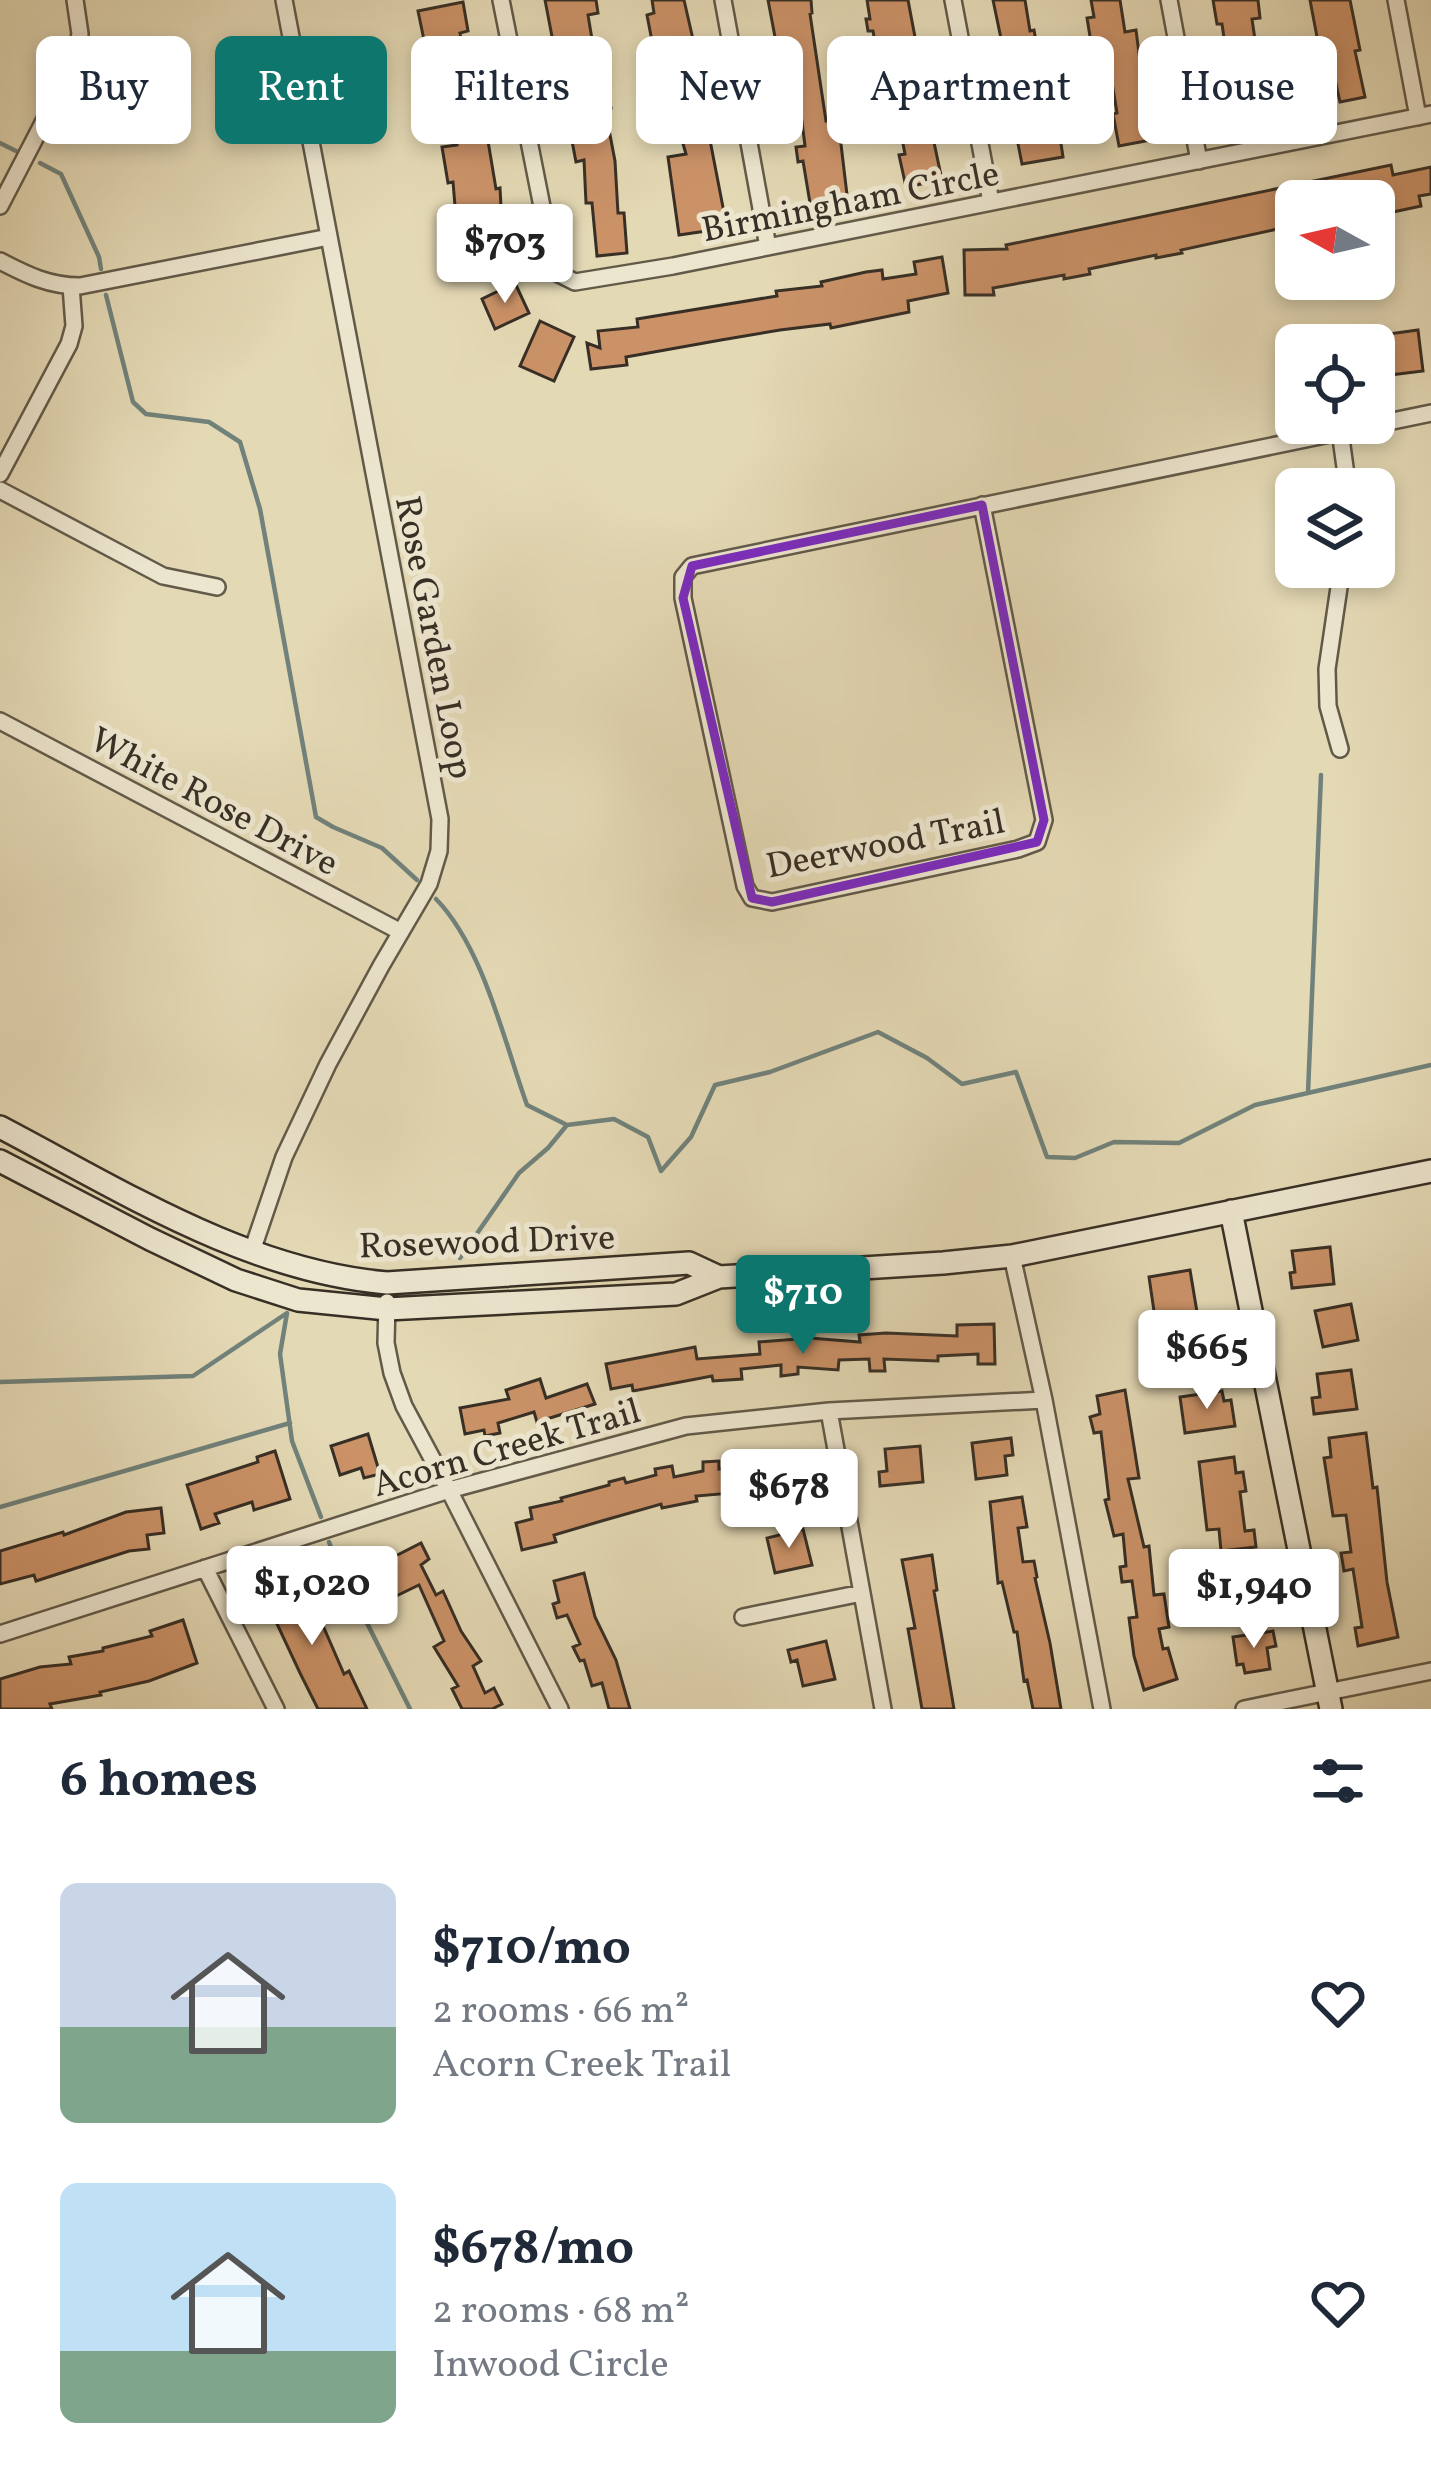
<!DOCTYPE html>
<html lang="en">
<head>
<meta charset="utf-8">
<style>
	:root { --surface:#fff; --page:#f6f6f7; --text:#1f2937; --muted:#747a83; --accent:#0f766e }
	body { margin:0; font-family:Vollkorn,serif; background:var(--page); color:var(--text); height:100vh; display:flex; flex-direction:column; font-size:45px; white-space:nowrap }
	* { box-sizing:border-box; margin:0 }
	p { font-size:39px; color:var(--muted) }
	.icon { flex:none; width:66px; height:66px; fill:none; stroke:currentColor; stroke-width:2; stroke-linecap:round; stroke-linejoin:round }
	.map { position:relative; height:1709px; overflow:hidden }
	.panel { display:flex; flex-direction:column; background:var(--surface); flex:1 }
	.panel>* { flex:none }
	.guide { position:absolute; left:36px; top:36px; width:1359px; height:108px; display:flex; gap:24px }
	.needle { width:78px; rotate:278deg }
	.tools { position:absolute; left:1275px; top:180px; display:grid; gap:24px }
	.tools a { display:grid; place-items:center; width:120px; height:120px; border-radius:18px; background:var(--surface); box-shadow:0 6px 18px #0003; font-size:60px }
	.price { position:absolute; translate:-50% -102px; padding:0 27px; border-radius:12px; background:#fff; color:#222; font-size:39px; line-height:78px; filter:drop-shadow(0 3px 6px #0008) }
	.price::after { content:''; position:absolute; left:50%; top:72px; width:36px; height:27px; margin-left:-18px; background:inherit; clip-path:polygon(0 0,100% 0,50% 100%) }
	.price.on { background:var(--accent); color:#fff }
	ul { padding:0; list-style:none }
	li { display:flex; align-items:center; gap:36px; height:300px; padding:0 60px }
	li span { display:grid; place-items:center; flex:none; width:336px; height:240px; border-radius:18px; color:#555 }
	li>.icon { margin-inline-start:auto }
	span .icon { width:144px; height:144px; fill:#fffc; stroke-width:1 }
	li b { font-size:51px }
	h2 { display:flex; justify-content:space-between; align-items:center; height:144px; padding:0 60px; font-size:51px }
	.pill { padding:0 42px; border-radius:18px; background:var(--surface); box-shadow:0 6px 18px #0003; font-size:42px; line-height:108px }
	.pill.on { background:var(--accent); color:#fff }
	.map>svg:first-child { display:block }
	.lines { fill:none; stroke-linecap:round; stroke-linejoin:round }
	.stream { stroke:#71827b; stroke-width:4.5 }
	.building { fill:#cb9268; stroke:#372f25; stroke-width:3 }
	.street-casing { stroke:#625a49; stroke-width:20 }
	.secondary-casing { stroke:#372f25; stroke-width:26 }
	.street { stroke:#ede6cf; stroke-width:15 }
	.secondary { stroke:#ede6cf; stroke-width:21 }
	.marked { fill:none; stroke:#7b2cbf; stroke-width:9; stroke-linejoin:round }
	.labels { text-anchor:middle; stroke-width:10; stroke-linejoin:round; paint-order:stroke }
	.street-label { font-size:36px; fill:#372f25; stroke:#ede6cf }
</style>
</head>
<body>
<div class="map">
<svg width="1431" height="1709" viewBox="0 0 1431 1709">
	<rect width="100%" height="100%" fill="#e4d9b5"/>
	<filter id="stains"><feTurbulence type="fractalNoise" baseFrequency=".00167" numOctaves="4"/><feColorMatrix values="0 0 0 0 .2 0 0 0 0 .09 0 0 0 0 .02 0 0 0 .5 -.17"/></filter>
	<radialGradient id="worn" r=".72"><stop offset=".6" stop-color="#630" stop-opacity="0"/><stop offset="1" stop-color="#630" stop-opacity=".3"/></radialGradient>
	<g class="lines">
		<!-- stream -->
		<path class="stream" d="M0 143 16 151
			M40 163 61 174 99 257 101 269
			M106 295 133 402 146 414 209 422 240 442 260 509 316 817 333 827 382 848 417 880
			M436 899C483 947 504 1041 527 1105L565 1124
			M1308 1093 1321 775
			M460 1258 519 1173 548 1148 567 1125 614 1119 648 1137 661 1171 691 1137 715 1085 770 1072 878 1032 927 1058 962 1084 1016 1072 1047 1157 1075 1158 1114 1142 1179 1143 1255 1105 1431 1065
			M287 1313 280 1354 292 1441 321 1517
			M0 1382 193 1376 287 1313
			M0 1507 290 1423
			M329 1542 336 1561 410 1709"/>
	</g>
	<!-- building -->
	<path class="building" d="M545 0H596L598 13 588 15 598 76 605 74 611 108 605 109 615 161 618 213H624L627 253 597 256 592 203H586L584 160 576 162 564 99 571 98 565 67 558 68Z
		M652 0H684L697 57 700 87 656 92 653 62H656L647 15 654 13Z
		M768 0H811L812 13 810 14 826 121 838 119 848 203 811 209 803 161 798 162 796 147 805 146 801 114 790 116Z
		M867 0H908L924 85 922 86 942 180 906 187 899 155 905 154 893 92 881 95 875 65H879L873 31H868L866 19H870Z
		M993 0H1025L1030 31 1034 30 1038 52 1032 53 1036 77 1055 74 1062 108 1056 110 1063 157 1022 164 1006 83 1010 82Z
		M1091 0H1120L1125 32 1136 30 1146 108H1150L1156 139 1119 146 1113 114 1117 113 1107 52 1093 55 1087 18 1094 17Z
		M1213 0H1258L1260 18 1252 19 1261 81 1275 80 1278 116 1238 119 1234 71 1229 72 1222 24H1217Z
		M1310 0H1350L1360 50 1355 51 1365 97 1340 102 1330 56 1321 58Z
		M463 2 468 31 460 33 466 60 471 59 481 99 496 189 500 188 501 207 492 208 495 240 509 238 514 266 482 271 474 228 457 230 453 182 448 183 442 147 457 145 451 104 436 38 424 40 418 11Z
		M703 104 727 228 679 235 668 157 686 154 674 112Z
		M1391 165 1393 175 1431 167V194L1419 196 1421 206 1384 214 1382 201H1296V225L1181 250 1182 253 1156 258V255L1089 269 1090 274 1064 279V275L993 288 994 295H965L964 250 1007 249 1006 245Z
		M942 257 948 293 908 301 909 312 831 328 830 324 780 330 721 340 626 357 627 365 591 369 587 343 600 348 598 331 638 327 637 319 777 296 776 291 822 286 821 282 866 272 882 270 883 279 916 274 914 262Z
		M515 283 529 313 495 329 482 299Z
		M540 321 574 337 554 381 520 366Z
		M1418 330 1423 371 1374 377V336Z
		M1330 1247 1334 1284 1292 1288 1290 1273 1295 1272 1292 1251Z
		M1190 1270 1200 1330 1217 1327 1221 1344 1204 1348 1208 1369 1181 1375 1169 1315 1155 1318 1149 1277Z
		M1351 1304 1358 1340 1323 1347 1315 1311Z
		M994 1324 995 1364H978V1354L938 1356V1361L884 1359 885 1371H870L869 1359 839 1360 838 1370 798 1367V1374L781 1376V1365L741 1369 742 1379 713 1381 712 1376 633 1391 632 1385 611 1389 606 1364 695 1347 697 1359 760 1354 759 1342 810 1338 860 1342 859 1335 886 1333 957 1336V1325Z
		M1351 1370 1357 1409 1314 1414 1312 1398 1320 1397 1317 1374Z
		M540 1379 546 1398 587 1384 595 1404 537 1422 534 1412 498 1423 500 1433 485 1436 484 1430 465 1434 460 1408 509 1399 506 1390Z
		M1125 1390 1139 1478 1128 1479 1144 1547 1149 1546 1154 1595 1164 1594 1169 1627 1159 1629 1163 1649 1168 1648 1177 1679 1144 1690 1134 1656 1129 1618 1137 1617 1132 1581 1122 1582 1120 1567 1126 1566 1123 1534 1114 1536 1105 1500 1109 1499 1101 1432 1094 1433 1090 1417 1100 1414 1097 1396Z
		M1222 1391 1224 1401 1231 1400 1235 1426 1185 1433 1180 1397Z
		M1366 1433 1373 1488 1377 1487 1387 1582 1398 1637 1358 1646 1355 1628 1362 1627 1353 1569 1344 1571 1341 1553 1351 1552 1346 1515 1333 1516 1324 1458 1331 1457 1329 1438Z
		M368 1434 380 1474 364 1478 361 1468 340 1475 331 1446Z
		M1011 1438 1013 1455 1005 1456 1007 1475 976 1479 972 1443Z
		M920 1446 923 1482 880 1486 879 1472 887 1471 885 1449Z
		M275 1451 290 1499 254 1510 252 1502 215 1514 219 1523 201 1529 187 1485 258 1462 257 1457Z
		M753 1455H770V1466L791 1465 792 1492H781L782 1501 765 1502V1495H755L754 1491 696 1496 697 1501 662 1508 661 1504 605 1520 554 1535 556 1542 522 1550 516 1523 532 1519 530 1508 562 1501 561 1498 609 1485V1482L624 1478 626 1483 656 1475 655 1469 672 1466 674 1477 703 1471V1462L719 1461V1469L753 1466Z
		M1234 1457 1236 1473 1243 1472 1246 1491 1240 1492 1245 1531 1254 1530 1256 1547 1221 1551 1219 1529 1207 1530 1199 1462Z
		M1022 1497 1027 1527 1018 1528 1023 1562 1034 1561 1037 1577 1035 1578 1050 1643 1061 1709H1033L1027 1680 1024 1681 1017 1632H1014L1002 1582 998 1583 990 1502Z
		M161 1508 164 1533 147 1535 149 1549 129 1551 36 1581 34 1575 0 1584V1551L63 1532 64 1535 126 1512Z
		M803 1529 812 1565 775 1573 767 1538Z
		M421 1543 429 1559 421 1565 436 1595 443 1591 461 1631 481 1661 473 1666 485 1693 494 1688 502 1704 492 1709H462L452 1689 458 1686 434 1647 444 1641 419 1585 394 1597 378 1565Z
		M932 1555 937 1590 934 1591 954 1709H922L908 1629 915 1628 902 1560Z
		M1256 1572 1260 1591 1265 1590 1268 1606 1228 1615 1220 1579Z
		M584 1573 595 1617 616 1660 630 1709H609L602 1683 592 1686 584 1660 580 1661 573 1647 580 1644 567 1615 557 1618 553 1604 559 1602 554 1581Z
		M301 1575 344 1674 349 1671 367 1709H318L300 1673 263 1594Z
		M183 1620 197 1663 149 1681 100 1692 101 1695 50 1704 52 1709H0V1679L40 1667 71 1664 69 1657 103 1651V1648L152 1636 150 1631Z
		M1273 1631 1276 1646 1267 1648 1270 1669 1245 1673 1243 1664 1237 1665 1233 1637Z
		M826 1641 835 1679 803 1686 797 1660 791 1662 788 1650Z"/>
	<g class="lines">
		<defs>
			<path id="street" d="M501 0 555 272 575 282 673 266 1431 114
				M723 0 768 247
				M953 0 991 202
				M1169 0 1199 161
				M1396 0 1418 117
				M0 206 73 65 80 34 75 0
				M0 261C27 275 49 286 80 286L329 237
				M1340 431 1348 489
				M0 474 69 344 74 326 71 286
				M0 490 163 576 217 587
				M982 505 1044 820 1037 842 1018 849 772 902 752 898 745 886 683 598V577L692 566 1431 413
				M0 721 401 932
				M1340 749 1328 706 1327 669 1342 567
				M252 1251 284 1157 328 1064 381 966 429 884 439 851 440 819 284 0
				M1012 1256 1044 1400 1102 1709
				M387 1302 386 1343 392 1373 404 1406 449 1490 560 1709
				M829 1411 883 1709
				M205 1568 276 1709
				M743 1617 862 1593
				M0 1634 449 1490 686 1426 829 1411 1044 1400
				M1244 1709 1431 1671"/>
			<path id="secondary" d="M0 1127C122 1191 247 1271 387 1283L689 1263 719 1277
				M0 1161 150 1239 236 1280 298 1300 387 1309 676 1294 719 1277 943 1263 1012 1256 1431 1171
				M1231 1211 1331 1709"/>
		</defs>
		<!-- street casing -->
		<use href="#street" class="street-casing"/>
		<!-- secondary casing -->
		<use href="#secondary" class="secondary-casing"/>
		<!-- street -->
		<use href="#street" class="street"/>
		<!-- secondary -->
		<use href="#secondary" class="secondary"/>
	</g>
	<!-- marked area -->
	<path class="marked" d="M982 505 1044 820 1037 842 772 902 752 898 683 598 692 566Z"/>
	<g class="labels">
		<!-- street labels -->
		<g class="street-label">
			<text transform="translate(850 200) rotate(-11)" y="13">Birmingham Circle</text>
			<text transform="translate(436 637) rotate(79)" y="13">Rose Garden Loop</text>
			<text transform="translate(215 800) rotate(28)" y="13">White Rose Drive</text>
			<text transform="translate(885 842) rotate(-11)" y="13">Deerwood Trail</text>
			<text transform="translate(487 1240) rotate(-2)" y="13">Rosewood Drive</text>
			<text transform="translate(506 1446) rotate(-16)" y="13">Acorn Creek Trail</text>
		</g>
	</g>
	<rect width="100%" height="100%" filter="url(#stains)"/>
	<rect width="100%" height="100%" fill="url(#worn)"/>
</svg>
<div class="tools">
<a><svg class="needle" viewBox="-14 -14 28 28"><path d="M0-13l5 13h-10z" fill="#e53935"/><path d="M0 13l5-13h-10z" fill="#747a83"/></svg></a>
<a><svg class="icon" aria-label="locate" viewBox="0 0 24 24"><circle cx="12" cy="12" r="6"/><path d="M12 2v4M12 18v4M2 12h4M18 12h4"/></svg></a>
<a><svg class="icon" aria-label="layers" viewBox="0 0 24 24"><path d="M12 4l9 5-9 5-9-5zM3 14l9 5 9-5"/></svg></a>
</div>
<b class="price" style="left:505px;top:306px">$703</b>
<b class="price on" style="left:803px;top:1357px">$710</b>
<b class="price" style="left:1207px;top:1412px">$665</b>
<b class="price" style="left:789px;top:1551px">$678</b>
<b class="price" style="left:312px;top:1648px">$1,020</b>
<b class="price" style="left:1254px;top:1651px">$1,940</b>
<div class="guide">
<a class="pill">Buy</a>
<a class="pill on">Rent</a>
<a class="pill">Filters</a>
<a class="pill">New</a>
<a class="pill">Apartment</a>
<a class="pill">House</a>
</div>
</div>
<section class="panel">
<h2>6 homes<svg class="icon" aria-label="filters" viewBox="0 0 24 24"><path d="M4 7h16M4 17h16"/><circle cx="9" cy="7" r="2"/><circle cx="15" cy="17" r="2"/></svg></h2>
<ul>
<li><span style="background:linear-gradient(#c9d6e8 60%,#7fa58c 0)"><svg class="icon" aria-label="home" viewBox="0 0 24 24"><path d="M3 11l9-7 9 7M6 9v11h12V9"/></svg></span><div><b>$710/mo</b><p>2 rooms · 66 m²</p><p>Acorn Creek Trail</p></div><svg class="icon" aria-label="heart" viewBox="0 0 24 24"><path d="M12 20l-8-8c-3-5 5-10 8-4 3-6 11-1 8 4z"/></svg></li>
<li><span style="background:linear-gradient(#bfe0f5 70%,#7fa58c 0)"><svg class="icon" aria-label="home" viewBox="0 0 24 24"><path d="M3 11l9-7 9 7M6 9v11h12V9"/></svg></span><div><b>$678/mo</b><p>2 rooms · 68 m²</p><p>Inwood Circle</p></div><svg class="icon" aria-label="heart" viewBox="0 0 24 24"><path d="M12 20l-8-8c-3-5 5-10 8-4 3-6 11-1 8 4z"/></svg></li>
</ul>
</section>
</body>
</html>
